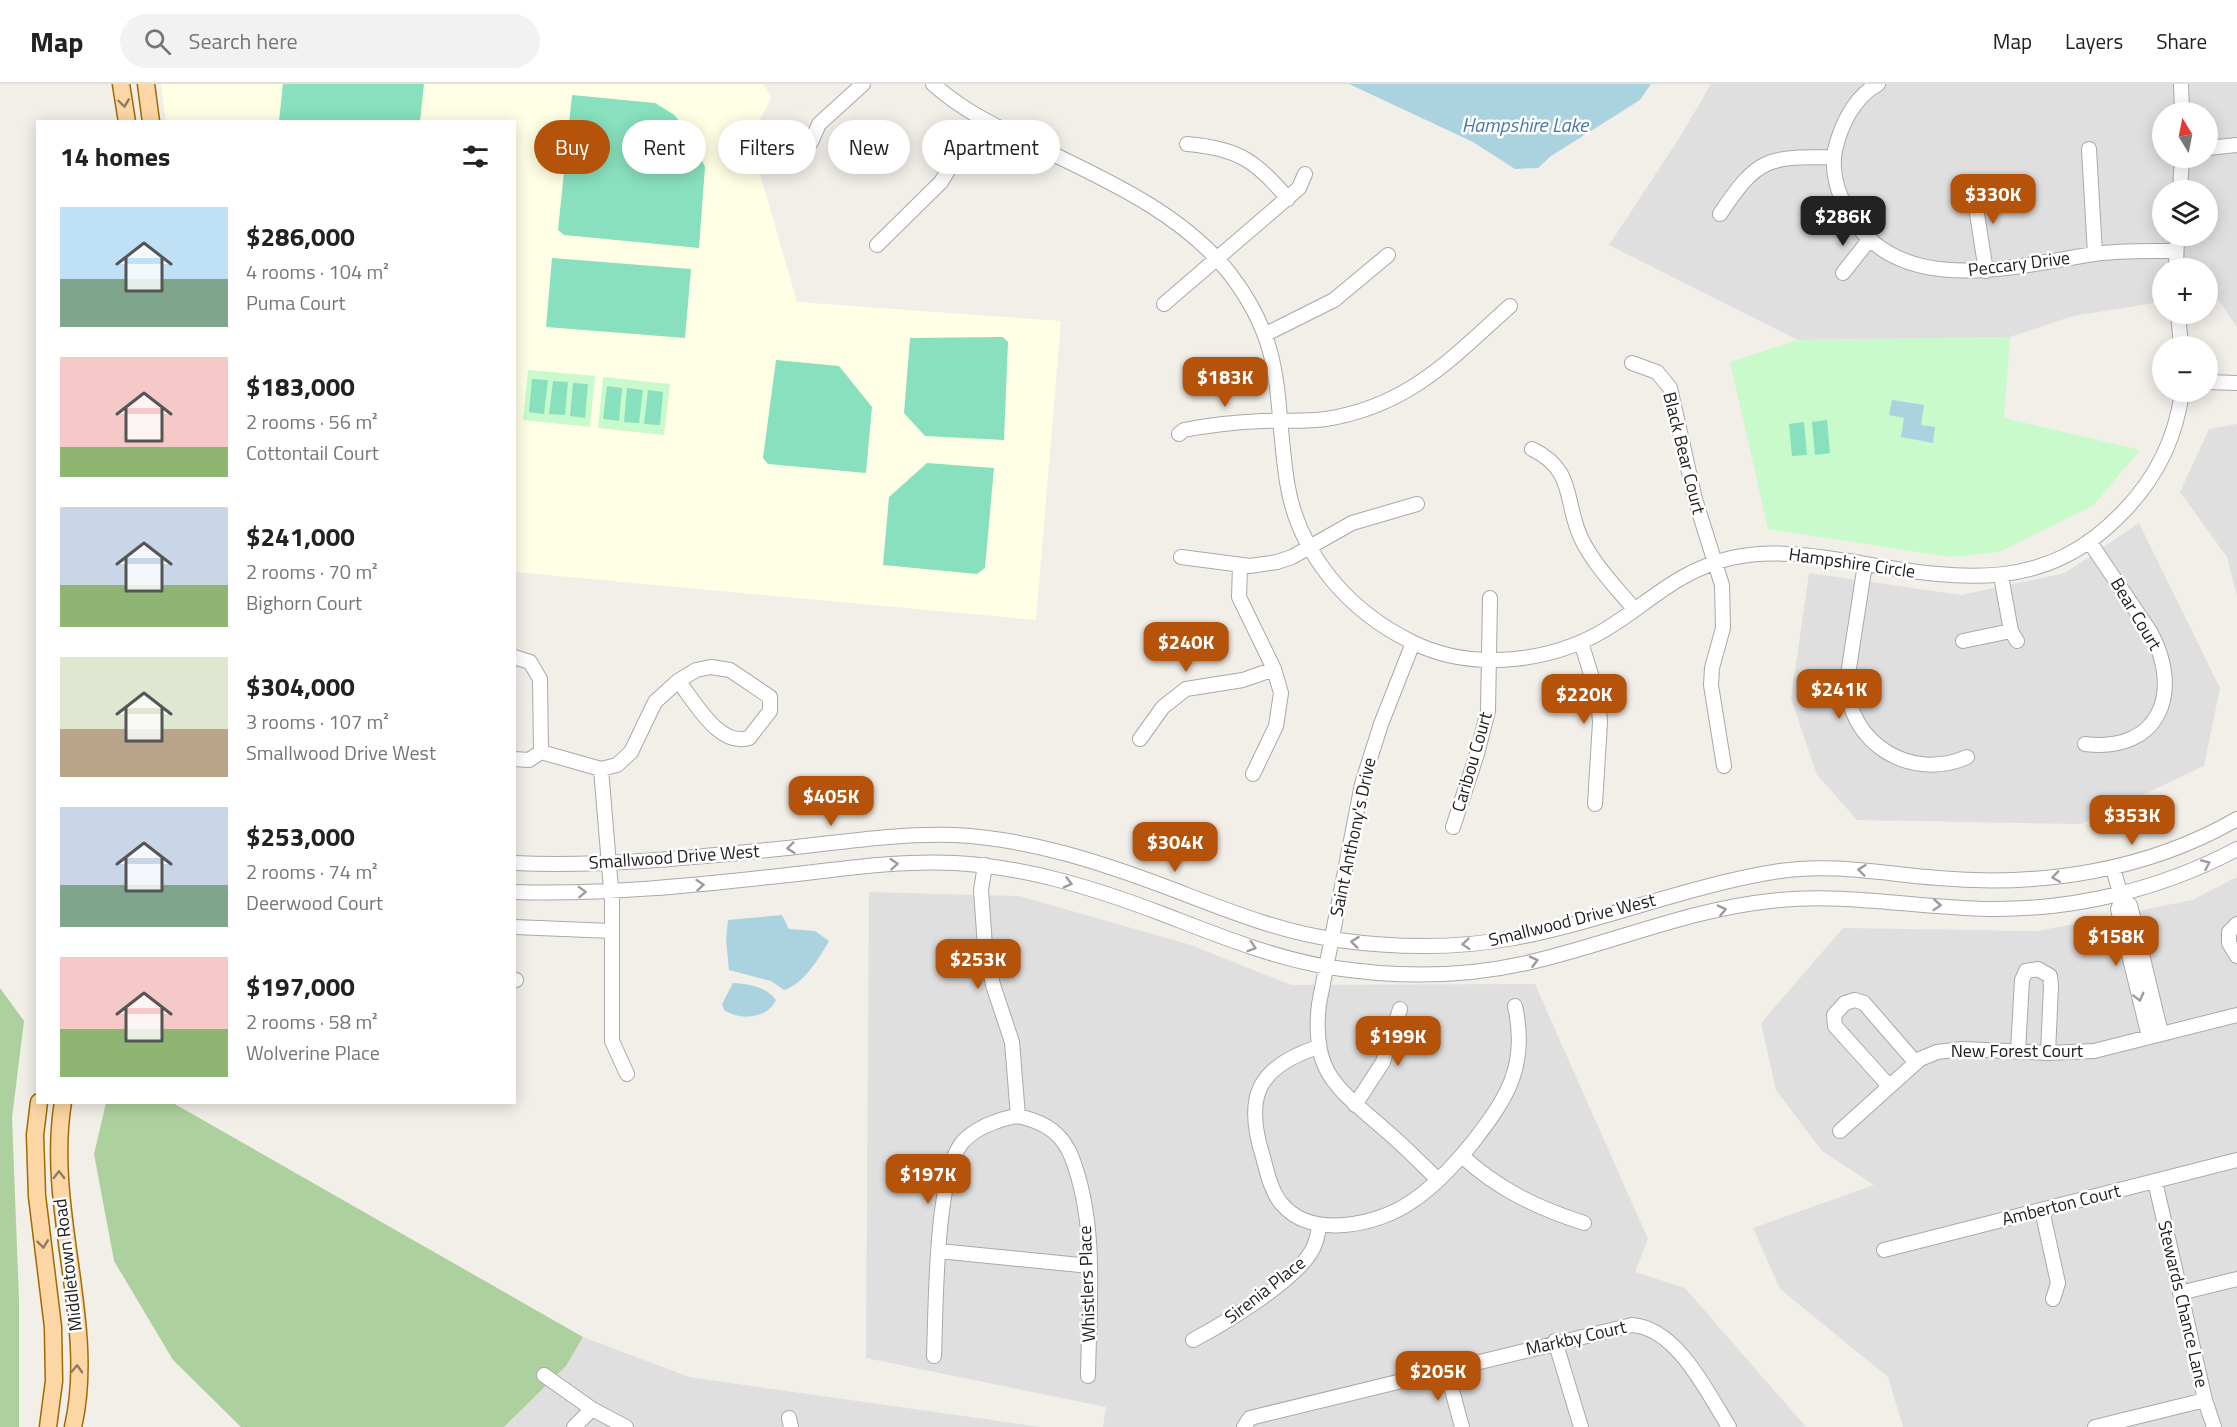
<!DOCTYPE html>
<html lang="en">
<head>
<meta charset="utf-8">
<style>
	:root { --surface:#fff; --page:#f2f2f2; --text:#222; --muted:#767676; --line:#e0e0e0; --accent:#b45309 }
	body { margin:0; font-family:"Titillium Web",sans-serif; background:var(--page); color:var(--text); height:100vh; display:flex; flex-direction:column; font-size:22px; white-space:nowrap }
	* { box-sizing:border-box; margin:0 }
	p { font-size:20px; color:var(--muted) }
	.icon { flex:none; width:33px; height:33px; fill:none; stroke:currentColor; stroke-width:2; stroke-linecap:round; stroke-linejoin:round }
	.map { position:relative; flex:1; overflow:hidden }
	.sheet { position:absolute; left:36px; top:36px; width:480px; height:984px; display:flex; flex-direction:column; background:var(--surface); border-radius:0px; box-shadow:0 3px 15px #0003 }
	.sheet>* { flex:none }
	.top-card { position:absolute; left:534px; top:36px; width:570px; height:54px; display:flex; gap:12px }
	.needle { width:39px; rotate:350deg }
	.tools { position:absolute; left:2152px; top:18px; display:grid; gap:12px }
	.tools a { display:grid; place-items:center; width:66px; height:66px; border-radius:50%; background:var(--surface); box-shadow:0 3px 15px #0003; font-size:30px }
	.price { position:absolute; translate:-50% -51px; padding:0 14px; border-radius:12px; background:var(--accent); color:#fff; font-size:20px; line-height:39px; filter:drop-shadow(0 2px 3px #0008) }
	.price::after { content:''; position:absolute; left:50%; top:36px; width:18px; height:14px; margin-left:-9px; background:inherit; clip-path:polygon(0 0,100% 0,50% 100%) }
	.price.active { background:#222; color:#fff }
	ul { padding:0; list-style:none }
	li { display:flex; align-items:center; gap:18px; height:150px; padding:0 24px }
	li span { display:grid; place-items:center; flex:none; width:168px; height:120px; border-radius:0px; color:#555 }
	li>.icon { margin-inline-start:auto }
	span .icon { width:72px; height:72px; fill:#fffc; stroke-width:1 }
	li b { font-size:26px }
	h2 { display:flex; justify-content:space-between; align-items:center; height:72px; padding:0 24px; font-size:26px }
	.tag { padding:0 21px; border-radius:27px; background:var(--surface); box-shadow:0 3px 15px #0003; font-size:21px; line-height:54px }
	.tag.active { background:var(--accent); color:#fff }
	header { display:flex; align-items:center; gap:36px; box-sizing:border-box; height:84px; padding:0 30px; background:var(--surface); border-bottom:2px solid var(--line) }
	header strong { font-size:28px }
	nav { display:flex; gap:33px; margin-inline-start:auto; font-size:21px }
	.search { width:420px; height:54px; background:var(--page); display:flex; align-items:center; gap:15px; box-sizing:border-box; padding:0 21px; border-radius:33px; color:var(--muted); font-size:22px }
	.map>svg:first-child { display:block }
	.residential { fill:#e0dfdf; fill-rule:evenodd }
	.education { fill:#ffffe5 }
	.forest { fill:#add19e }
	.park { fill:#c8facc }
	.pitch { fill:#88e0be }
	.water { fill:#aad3df }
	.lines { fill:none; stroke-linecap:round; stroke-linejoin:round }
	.minor-casing { stroke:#a9a9a9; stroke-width:16 }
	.major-casing { stroke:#a06b00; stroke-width:19 }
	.minor { stroke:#fff; stroke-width:14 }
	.major { stroke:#fcd6a4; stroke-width:16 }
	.oneway { stroke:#8f7c63 }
	.oneway2 { stroke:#9c9c9c }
	.labels { text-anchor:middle; stroke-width:5; stroke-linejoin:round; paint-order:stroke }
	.street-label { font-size:18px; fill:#222; stroke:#fff }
	.water-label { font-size:20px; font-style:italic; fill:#4a7aab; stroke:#fff }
</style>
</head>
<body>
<header>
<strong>Map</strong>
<div class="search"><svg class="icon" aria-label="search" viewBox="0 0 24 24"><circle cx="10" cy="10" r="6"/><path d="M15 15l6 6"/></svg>Search here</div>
<nav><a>Map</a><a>Layers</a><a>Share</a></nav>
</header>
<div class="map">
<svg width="2237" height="1343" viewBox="0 0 2237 1343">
	<rect width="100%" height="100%" fill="#f2efe9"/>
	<!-- residential -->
	<path class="residential" d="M1711 0H2237V243L2208 201V184H2163V215L2149 220 2073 232 2010 253 1798 256 1609 161 1680 53ZM2163 28H2208V74H2163ZM2163 106H2208V152H2163Z
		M2237 340V512L2227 473 2180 408 2209 345Z
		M2139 439 2220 604 2204 682 2081 740 1857 736 1817 691 1791 615 1809 489 1961 511 2065 489Z
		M2237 793V1343H1903L1888 1293 1780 1205 1753 1144 1874 1101 1822 1067 1776 1006 1761 939 1843 844 2038 847 2192 816Z
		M869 808 1019 812 1191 861 1291 901 1535 900 1648 1155 1635 1188 1685 1204 1806 1343H1103L1106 1323 866 1274Z
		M583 1253 689 1293 1040 1343H504L566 1282Z"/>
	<!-- education -->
	<path class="education" d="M161 0H763L771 14 750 55 797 218 1061 237 1036 536 515 488 514 38 166 37Z"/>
	<!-- forest -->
	<path class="forest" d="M0 904 24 937 12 1034 19 1215V1343H0Z
		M106 1019H173L583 1253 566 1282 504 1343H241L173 1276 114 1177 94 1070Z"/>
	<!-- park -->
	<path class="park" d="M2010 253 2004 334 2140 366 2093 422 1999 468 1951 473 1768 445 1730 278 1798 256Z
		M528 286 595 292 590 343 523 336Z
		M603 293 670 300 664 351 598 344Z"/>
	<!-- pitch -->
	<path class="pitch" d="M283 0H424L420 37H279Z
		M572 11 655 19 673 30 688 46 705 83 699 164 564 151 558 146Z
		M552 174 691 185 685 254 546 243Z
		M1003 253 1008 258 1004 356 925 352 904 329 910 254Z
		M776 276 839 282 872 323 866 389 768 380 763 374Z
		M532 295 548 296 544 330 529 328Z
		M553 297 568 298 565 331 549 330Z
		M573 299 588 300 585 334 570 332Z
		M607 302 622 304 619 337 603 335Z
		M627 304 643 306 639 339 624 338Z
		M648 306 663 308 660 341 644 340Z
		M1827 336 1830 369 1815 371 1812 338Z
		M1804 338 1807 371 1792 372 1789 340Z
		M927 379 994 384 985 484 977 490 883 481 889 413Z"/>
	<!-- water -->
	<path class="water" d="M1349 0H1651L1640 16 1551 72 1538 84 1515 85 1473 58Z
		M1892 316 1924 321 1921 341 1935 343 1933 359 1901 353 1904 334 1889 331Z
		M782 831 789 845 815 847 829 857C819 874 804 900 784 906L771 897 729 886 726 855 728 836Z
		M733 899C749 900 765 902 776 916 767 935 741 937 724 926L722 920Z"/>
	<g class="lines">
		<defs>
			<path id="minor" d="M933 0C961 25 993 41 1026 57 1097 92 1180 126 1230 190 1287 264 1274 314 1287 398 1298 469 1348 527 1412 558 1474 589 1558 578 1614 540 1654 514 1681 486 1731 474 1770 465 1809 471 1848 477 1953 494 2042 514 2124 427 2156 394 2176 353 2182 308
				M1878 0C1854 13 1841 41 1835 66 1831 87 1838 110 1848 128 1898 216 2015 182 2094 170 2121 166 2149 167 2176 167
				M2181 0 2182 28
				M811 58 819 40 863 0
				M1187 60C1237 64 1257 77 1288 115
				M2208 64 2237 61
				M2089 65 2095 170
				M1972 98 1986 187
				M2180 106 2182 74
				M1720 130C1758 73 1767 73 1834 73
				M877 161 941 98 980 34
				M2176 184 2177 152
				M1843 189 1869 156
				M1164 220 1299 104 1305 90
				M2178 230 2181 262
				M1266 250 1334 216 1388 171
				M1632 279 1657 288 1670 304 1695 415 1722 501 1723 544 1712 584 1711 601 1724 682
				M2208 298 2237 299
				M1179 350 1184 346C1210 341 1236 338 1262 337 1283 336 1305 338 1326 335 1409 322 1452 274 1510 222
				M1532 365C1576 386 1564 418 1581 454 1593 480 1616 503 1634 525
				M1181 473 1250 482 1277 478 1292 473 1352 439 1417 420
				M1865 480 1847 597C1847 659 1911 698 1967 673
				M1240 482 1239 513 1274 585 1281 609 1276 642 1253 690
				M2001 492 2011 547 2017 557
				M1963 557 2011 547
				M1581 558 1598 613 1600 638 1595 720
				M1413 559 1381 640 1362 700 1319 920C1311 988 1336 1003 1383 1044 1402 1060 1419 1077 1437 1095
				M514 573 530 578 540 595 541 668
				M711 583 730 586 770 613V627L749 654C718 663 695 617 678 597L696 586Z
				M1140 655 1163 623 1186 605 1243 596 1274 585
				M2085 660C2159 669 2183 609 2151 549L2089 457
				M541 668 601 685 617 681 631 668 655 618 678 597
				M514 675 529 676 541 668
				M601 685 612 817V957L627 990
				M1453 743 1477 670 1488 627 1490 514
				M514 779C606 783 697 773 788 764 843 758 900 749 955 751 1030 755 1100 778 1169 804 1224 825 1279 848 1338 856 1396 864 1455 865 1514 854 1604 837 1689 801 1780 787 1833 779 1885 790 1938 794 2041 803 2147 787 2237 735
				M985 781 981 806 985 862 993 901 1012 958 1018 1032
				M2113 784 2122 816 2118 825 2149 953
				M514 808C606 811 697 801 788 791 843 785 899 776 955 779 1026 783 1094 804 1160 829 1215 850 1270 873 1328 883 1392 893 1458 894 1522 880 1605 862 1685 826 1770 817 1844 808 1916 824 1990 825 2075 826 2162 805 2237 765
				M2122 816 2130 821 2161 949
				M2237 840 2229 848V859L2237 872
				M514 843 612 847
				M514 896H516
				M1318 963C1257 983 1244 1013 1263 1073 1267 1088 1271 1107 1281 1119 1310 1156 1378 1141 1411 1118 1434 1103 1456 1079 1473 1058 1508 1013 1528 981 1515 922
				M2018 967 2022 896 2026 887 2038 885 2050 892 2051 902 2048 969
				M1889 1002 1835 942 1834 931 1845 919 1855 916 1864 919 1916 979
				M1355 1021 1383 978 1400 925
				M1840 1047 1920 975 1937 968 1963 965 2048 969 2094 967 2237 931
				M1462 1072C1498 1105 1537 1124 1584 1139
				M2155 1097 2205 1316 2214 1343
				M2042 1126 2058 1199 2053 1215
				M1884 1166 2237 1076
				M939 1167 1090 1182
				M2180 1209 2237 1195
				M1193 1256C1225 1239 1293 1198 1311 1168 1316 1160 1318 1151 1319 1142
				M1555 1257 1581 1343
				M934 1272C936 1224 935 1096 961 1060 969 1050 983 1042 995 1038 1003 1035 1014 1031 1022 1033 1046 1039 1063 1050 1072 1074 1098 1142 1089 1221 1088 1292
				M1446 1284 1462 1343
				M544 1291 592 1325 626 1343
				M789 1334 791 1343
				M574 1343 592 1325
				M1244 1343 1250 1334 1258 1332 1632 1241C1677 1244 1707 1308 1729 1343
				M2095 1343 2205 1316"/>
			<path id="major" d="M121 0 127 38
				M146 0 151 38
				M39 1018 35 1051 37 1112 53 1243 54 1297 48 1343
				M63 1018C45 1126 97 1240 73 1343"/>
		</defs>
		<!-- minor casing -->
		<use href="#minor" class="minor-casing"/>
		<!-- major casing -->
		<use href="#major" class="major-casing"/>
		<!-- minor -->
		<use href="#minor" class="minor"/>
		<!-- major -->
		<use href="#major" class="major"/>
	</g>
	<!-- one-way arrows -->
	<defs><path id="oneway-chevron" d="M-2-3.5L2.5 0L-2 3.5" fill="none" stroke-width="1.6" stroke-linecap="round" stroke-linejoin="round" transform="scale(1.5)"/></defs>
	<g class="oneway">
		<use href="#oneway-chevron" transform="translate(124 19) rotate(82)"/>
		<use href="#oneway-chevron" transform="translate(59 1091) rotate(-90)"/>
		<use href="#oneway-chevron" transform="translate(43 1160) rotate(83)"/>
		<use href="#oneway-chevron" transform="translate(77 1285) rotate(-88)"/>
	</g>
	<g class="oneway2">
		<use href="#oneway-chevron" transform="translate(791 764) rotate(174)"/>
		<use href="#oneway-chevron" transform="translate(894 780) rotate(-5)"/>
		<use href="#oneway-chevron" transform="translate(2206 780) rotate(-24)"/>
		<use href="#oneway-chevron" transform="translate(1862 786) rotate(-174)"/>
		<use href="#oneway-chevron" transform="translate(2056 793) rotate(172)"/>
		<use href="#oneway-chevron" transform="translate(1068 799) rotate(15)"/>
		<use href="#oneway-chevron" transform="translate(700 801) rotate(-5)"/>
		<use href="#oneway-chevron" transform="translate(582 808) rotate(-2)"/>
		<use href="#oneway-chevron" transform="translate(1937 821) rotate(4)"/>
		<use href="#oneway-chevron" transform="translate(1722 826) rotate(-13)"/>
		<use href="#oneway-chevron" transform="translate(1355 858) rotate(-173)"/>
		<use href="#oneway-chevron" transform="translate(1466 860) rotate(175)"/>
		<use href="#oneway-chevron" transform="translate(1252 863) rotate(18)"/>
		<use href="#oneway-chevron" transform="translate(1534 877) rotate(-14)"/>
		<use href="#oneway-chevron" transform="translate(2139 913) rotate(76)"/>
	</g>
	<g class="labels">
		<!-- street labels -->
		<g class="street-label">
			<text transform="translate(2019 180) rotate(-7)" y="6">Peccary Drive</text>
			<text transform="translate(1684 369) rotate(76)" y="6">Black Bear Court</text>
			<text transform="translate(1852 479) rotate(8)" y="6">Hampshire Circle</text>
			<text transform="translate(2136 530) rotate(59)" y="6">Bear Court</text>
			<text transform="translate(1472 678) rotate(-74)" y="6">Caribou Court</text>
			<text transform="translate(1353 753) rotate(-78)" y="6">Saint Anthony's Drive</text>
			<text transform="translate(674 773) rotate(-4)" y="6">Smallwood Drive West</text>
			<text transform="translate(1572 836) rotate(-14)" y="6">Smallwood Drive West</text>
			<text x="2017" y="973">New Forest Court</text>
			<text transform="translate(2061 1121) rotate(-14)" y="6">Amberton Court</text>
			<text transform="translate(68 1181) rotate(-97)" y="6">Middletown Road</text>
			<text transform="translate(1087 1200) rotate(-92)" y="6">Whistlers Place</text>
			<text transform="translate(1265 1206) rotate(-38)" y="6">Sirenia Place</text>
			<text transform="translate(2183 1220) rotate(77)" y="6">Stewards Chance Lane</text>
			<text transform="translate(1576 1254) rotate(-13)" y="6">Markby Court</text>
		</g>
		<!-- water labels -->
		<g class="water-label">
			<text x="1525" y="48">Hampshire Lake</text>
		</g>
	</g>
</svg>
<div class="tools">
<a><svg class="needle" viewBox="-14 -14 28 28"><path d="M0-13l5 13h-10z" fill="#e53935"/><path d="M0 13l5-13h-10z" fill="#767676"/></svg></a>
<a><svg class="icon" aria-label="layers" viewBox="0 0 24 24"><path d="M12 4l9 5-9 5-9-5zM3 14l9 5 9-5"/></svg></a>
<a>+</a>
<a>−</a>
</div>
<b class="price" style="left:1993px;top:141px">$330K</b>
<b class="price active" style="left:1843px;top:163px">$286K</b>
<b class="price" style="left:1225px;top:324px">$183K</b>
<b class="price" style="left:1186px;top:589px">$240K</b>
<b class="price" style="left:1839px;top:636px">$241K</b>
<b class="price" style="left:1584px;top:641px">$220K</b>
<b class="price" style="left:831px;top:743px">$405K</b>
<b class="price" style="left:2132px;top:762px">$353K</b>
<b class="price" style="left:1175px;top:789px">$304K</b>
<b class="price" style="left:2116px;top:883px">$158K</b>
<b class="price" style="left:978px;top:906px">$253K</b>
<b class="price" style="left:1398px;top:983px">$199K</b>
<b class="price" style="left:928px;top:1121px">$197K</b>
<b class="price" style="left:1438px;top:1318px">$205K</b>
<div class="top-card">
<a class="tag active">Buy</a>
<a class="tag">Rent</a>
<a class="tag">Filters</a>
<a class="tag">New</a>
<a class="tag">Apartment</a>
</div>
<section class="sheet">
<h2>14 homes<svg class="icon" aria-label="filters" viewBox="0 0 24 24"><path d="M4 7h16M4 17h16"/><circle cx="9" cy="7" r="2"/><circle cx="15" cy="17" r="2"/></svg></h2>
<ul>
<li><span style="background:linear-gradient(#bfe0f5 60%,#7fa58c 0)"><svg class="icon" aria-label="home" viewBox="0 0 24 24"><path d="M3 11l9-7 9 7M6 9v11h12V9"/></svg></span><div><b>$286,000</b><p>4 rooms · 104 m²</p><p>Puma Court</p></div></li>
<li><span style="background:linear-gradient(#f6c9c9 75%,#8fb573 0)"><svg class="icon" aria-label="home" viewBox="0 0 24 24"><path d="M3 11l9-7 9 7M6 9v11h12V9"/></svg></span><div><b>$183,000</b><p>2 rooms · 56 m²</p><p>Cottontail Court</p></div></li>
<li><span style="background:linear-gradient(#c9d6e8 65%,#8fb573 0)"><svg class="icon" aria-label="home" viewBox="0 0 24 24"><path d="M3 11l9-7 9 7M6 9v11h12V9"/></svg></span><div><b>$241,000</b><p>2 rooms · 70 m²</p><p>Bighorn Court</p></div></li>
<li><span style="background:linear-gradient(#dfe7d0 60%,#b9a48a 0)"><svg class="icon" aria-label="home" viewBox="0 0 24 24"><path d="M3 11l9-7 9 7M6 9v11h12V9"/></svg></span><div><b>$304,000</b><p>3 rooms · 107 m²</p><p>Smallwood Drive West</p></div></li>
<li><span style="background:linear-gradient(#c9d6e8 65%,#7fa58c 0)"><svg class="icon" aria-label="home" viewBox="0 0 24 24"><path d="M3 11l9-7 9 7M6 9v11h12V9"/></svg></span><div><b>$253,000</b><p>2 rooms · 74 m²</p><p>Deerwood Court</p></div></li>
<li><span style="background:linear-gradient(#f6c9c9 60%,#8fb573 0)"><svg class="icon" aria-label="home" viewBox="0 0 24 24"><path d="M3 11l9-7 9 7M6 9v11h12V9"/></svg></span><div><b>$197,000</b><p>2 rooms · 58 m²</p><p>Wolverine Place</p></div></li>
</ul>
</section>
</div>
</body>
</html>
